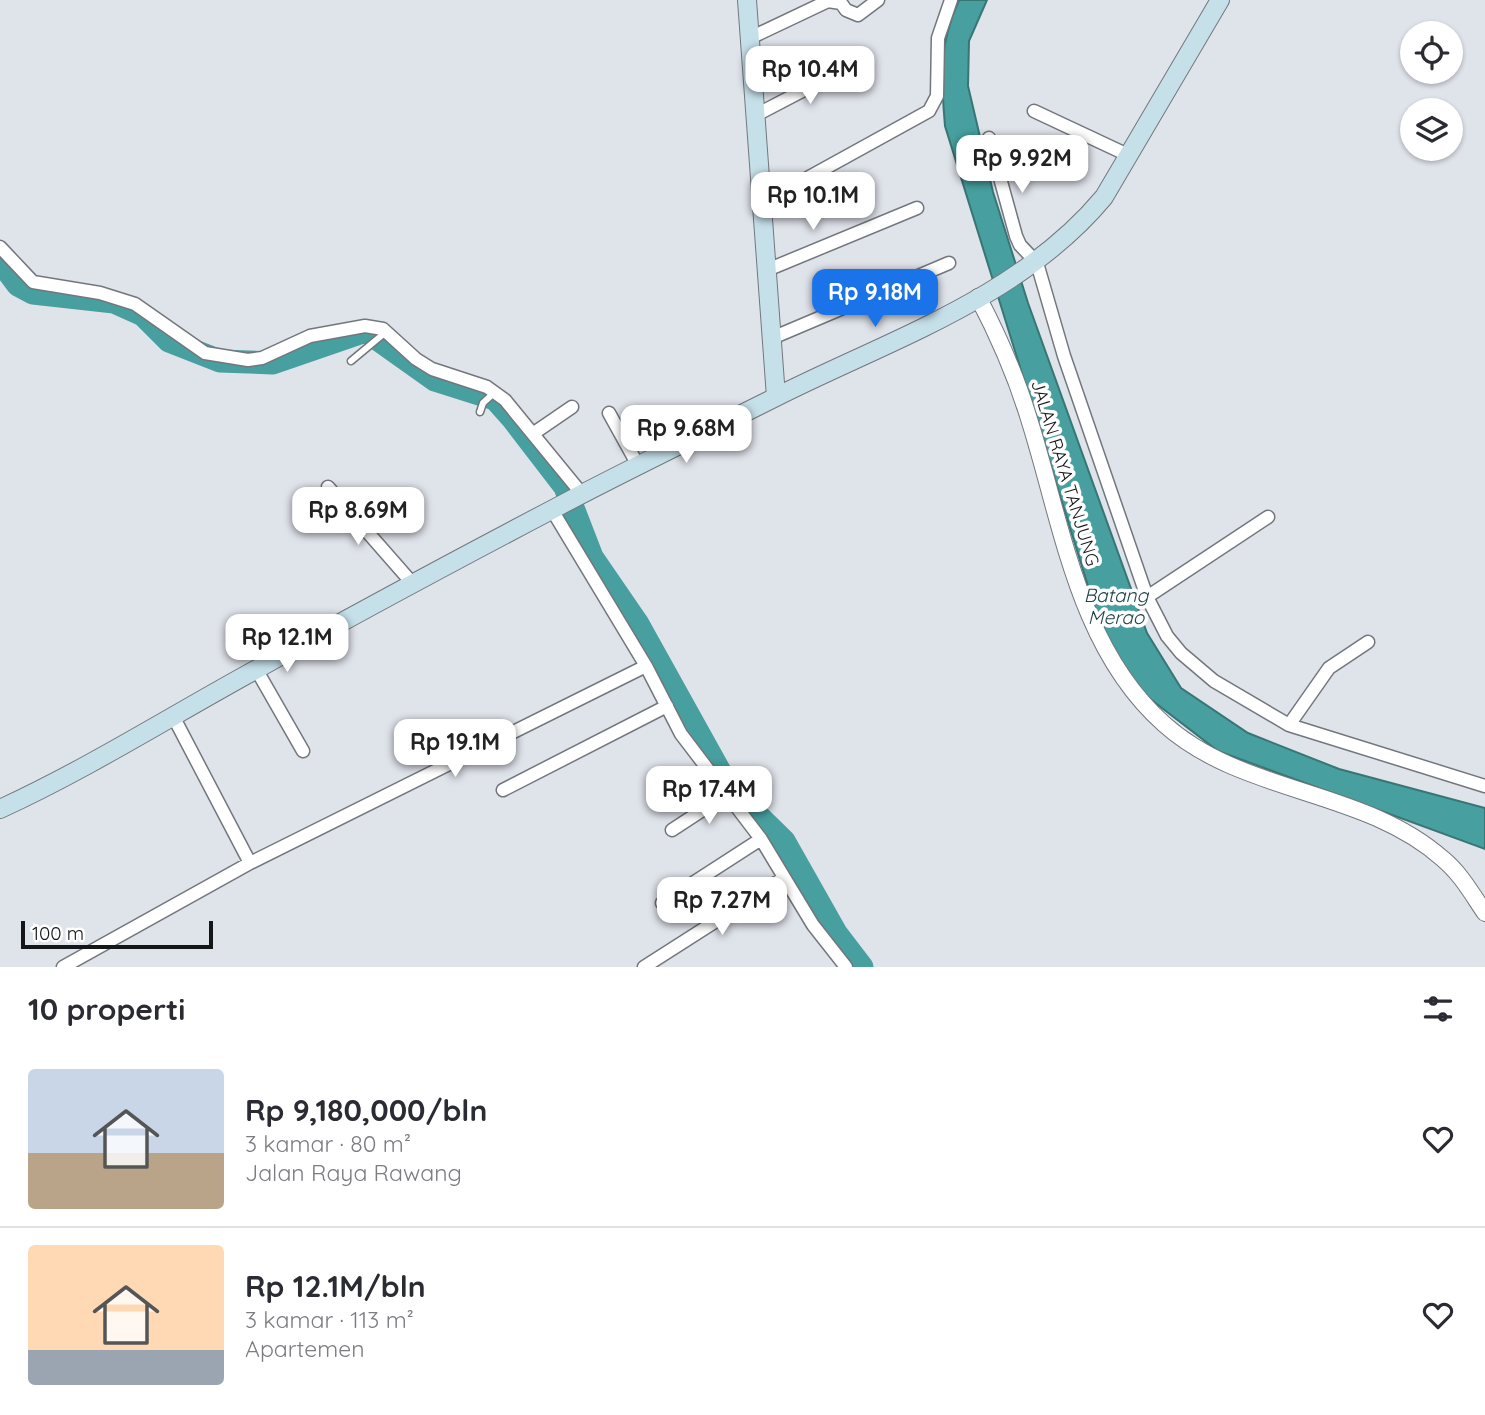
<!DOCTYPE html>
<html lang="id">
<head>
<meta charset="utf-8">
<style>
	:root { --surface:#fff; --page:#f2f2f3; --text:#2b2b33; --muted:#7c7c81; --line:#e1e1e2; --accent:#1a73e8 }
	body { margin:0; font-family:Quicksand,sans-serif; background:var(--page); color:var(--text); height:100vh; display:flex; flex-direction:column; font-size:26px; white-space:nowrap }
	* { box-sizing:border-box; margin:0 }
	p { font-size:23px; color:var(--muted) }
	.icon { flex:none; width:38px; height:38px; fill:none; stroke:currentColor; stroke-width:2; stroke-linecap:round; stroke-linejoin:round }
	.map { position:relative; height:967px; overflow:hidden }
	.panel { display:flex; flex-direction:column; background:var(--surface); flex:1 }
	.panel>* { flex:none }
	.fabs { position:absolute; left:1400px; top:21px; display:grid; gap:14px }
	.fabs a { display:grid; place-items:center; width:63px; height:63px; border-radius:50%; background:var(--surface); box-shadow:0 2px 5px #0004; font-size:35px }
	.scale { position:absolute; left:21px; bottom:18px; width:192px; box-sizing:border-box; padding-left:7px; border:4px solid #151618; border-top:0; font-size:19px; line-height:24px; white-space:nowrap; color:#151618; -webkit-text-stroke:5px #fff; paint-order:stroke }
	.price { position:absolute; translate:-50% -60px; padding:0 16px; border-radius:14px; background:#fff; color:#222; font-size:23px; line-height:46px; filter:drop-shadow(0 2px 4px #0008) }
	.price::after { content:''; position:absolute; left:50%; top:42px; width:21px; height:16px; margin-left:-10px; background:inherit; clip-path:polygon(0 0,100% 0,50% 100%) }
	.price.active { background:var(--accent); color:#fff }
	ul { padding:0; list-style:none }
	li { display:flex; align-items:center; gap:21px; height:175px; padding:0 28px }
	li+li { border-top:2px solid var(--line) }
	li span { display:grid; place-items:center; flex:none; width:196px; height:140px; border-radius:7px; color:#555 }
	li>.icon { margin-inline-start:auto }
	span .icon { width:84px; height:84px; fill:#fffc; stroke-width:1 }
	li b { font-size:30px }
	h2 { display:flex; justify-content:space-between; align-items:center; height:84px; padding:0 28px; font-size:30px }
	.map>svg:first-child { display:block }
	.water { fill:#479f9f; stroke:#387676; stroke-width:2 }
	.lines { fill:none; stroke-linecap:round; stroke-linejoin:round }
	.river { stroke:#479f9f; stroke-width:23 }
	.service-casing { stroke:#73777d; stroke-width:9 }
	.minor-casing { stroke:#73777d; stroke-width:15 }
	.tertiary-casing { stroke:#73777d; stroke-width:18 }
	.secondary-casing { stroke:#73777d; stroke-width:20 }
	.service { stroke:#fff; stroke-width:6 }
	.minor { stroke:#fff; stroke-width:12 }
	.tertiary { stroke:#fff; stroke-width:16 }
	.secondary { stroke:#c6e0ea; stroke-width:18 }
	.labels { text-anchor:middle; stroke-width:7; stroke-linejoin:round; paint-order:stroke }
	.street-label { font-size:18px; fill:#151618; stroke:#fff }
	.water-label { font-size:19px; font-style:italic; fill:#1c4545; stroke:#fff }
</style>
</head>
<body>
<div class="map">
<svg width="1485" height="967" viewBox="0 0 1485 967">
	<rect width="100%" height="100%" fill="#dfe3ea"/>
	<!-- water -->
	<path class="water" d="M959 0H987L969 41 968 86 993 192 1028 303 1147 633 1181 688 1248 733 1339 769 1485 808V849L1218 751 1145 695 1122 664 1098 618 945 126C941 78 938 46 959 0Z"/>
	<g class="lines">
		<!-- river -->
		<path class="river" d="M0 261 18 285 33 293 114 302 143 315 169 341 220 361 273 363 366 331 435 380 495 399 512 418 565 487 592 557 638 624 728 786 784 841 836 933 862 967"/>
		<defs>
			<path id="service" d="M351 361 387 331
				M480 412 483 403 495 392"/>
			<path id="minor" d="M750 38 828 1 841 3 846 10 858 15 878 0
				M1034 111 1130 156
				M756 115 848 67
				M989 138 1016 236 1020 245 1037 263 1064 356 1147 597 1167 636 1181 653 1214 681 1289 725 1485 786
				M764 197 802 181 929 111 937 96 938 38 951 0
				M0 247 33 282 100 293 135 304 205 353 248 360 262 358 310 336 365 326 383 329 416 359 432 369 487 387 505 400 582 494
				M767 270 917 208
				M772 338 949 263
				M609 413 639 467
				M534 433 572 407
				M328 487 413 584
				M552 510 646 666 681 734 761 839 813 925 846 967
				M1147 597 1268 517
				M256 669 303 751
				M173 716 250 863
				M1289 725 1329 668 1368 642
				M503 790 667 706
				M672 830 727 794
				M662 903 761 839
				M63 967 250 863 646 666
				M644 967 782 879"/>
			<path id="tertiary" d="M978 297C999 337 1016 376 1029 419 1062 523 1078 648 1164 724 1243 795 1363 788 1443 859 1461 874 1472 894 1485 913"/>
			<path id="secondary" d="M747 0 776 397
				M0 809C89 768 171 716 257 669 357 613 458 559 559 506 631 468 704 433 776 397 889 340 1020 298 1104 197L1220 0"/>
		</defs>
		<!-- service casing -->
		<use href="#service" class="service-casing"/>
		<!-- minor casing -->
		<use href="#minor" class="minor-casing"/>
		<!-- tertiary casing -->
		<use href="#tertiary" class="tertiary-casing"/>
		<!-- secondary casing -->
		<use href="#secondary" class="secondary-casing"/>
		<!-- service -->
		<use href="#service" class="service"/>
		<!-- minor -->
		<use href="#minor" class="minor"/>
		<!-- tertiary -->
		<use href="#tertiary" class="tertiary"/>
		<!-- secondary -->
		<use href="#secondary" class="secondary"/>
	</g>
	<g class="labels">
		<!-- street labels -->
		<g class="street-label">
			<text transform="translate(1065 473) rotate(73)" y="6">JALAN RAYA TANJUNG</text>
		</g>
		<!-- water labels -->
		<g class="water-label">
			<text x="1116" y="602">Batang<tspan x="1116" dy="22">Merao</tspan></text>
		</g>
	</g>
</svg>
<div class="fabs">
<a><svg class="icon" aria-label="locate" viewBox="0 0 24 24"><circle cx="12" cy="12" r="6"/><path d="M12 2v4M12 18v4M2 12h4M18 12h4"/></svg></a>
<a><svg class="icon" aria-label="layers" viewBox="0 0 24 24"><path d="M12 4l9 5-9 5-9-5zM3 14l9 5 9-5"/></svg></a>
</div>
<div class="scale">100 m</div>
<b class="price" style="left:810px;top:106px">Rp 10.4M</b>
<b class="price" style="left:1022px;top:195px">Rp 9.92M</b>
<b class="price" style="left:813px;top:232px">Rp 10.1M</b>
<b class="price active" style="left:875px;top:329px">Rp 9.18M</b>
<b class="price" style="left:686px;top:465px">Rp 9.68M</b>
<b class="price" style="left:358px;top:547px">Rp 8.69M</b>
<b class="price" style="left:287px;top:674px">Rp 12.1M</b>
<b class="price" style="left:455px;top:779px">Rp 19.1M</b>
<b class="price" style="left:709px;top:826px">Rp 17.4M</b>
<b class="price" style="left:722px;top:937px">Rp 7.27M</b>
</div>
<section class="panel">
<h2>10 properti<svg class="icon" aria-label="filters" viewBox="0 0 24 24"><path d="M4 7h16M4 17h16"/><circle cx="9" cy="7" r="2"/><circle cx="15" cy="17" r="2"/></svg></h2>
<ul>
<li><span style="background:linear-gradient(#c9d6e8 60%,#b9a48a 0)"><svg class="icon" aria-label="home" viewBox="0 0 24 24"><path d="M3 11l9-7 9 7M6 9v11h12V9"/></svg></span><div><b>Rp 9,180,000/bln</b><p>3 kamar · 80 m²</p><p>Jalan Raya Rawang</p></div><svg class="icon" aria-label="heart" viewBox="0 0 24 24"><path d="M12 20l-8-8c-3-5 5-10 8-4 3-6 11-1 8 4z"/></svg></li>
<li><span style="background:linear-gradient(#ffd9b3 75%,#9aa5b1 0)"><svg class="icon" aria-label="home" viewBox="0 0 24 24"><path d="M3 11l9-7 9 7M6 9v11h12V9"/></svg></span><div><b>Rp 12.1M/bln</b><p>3 kamar · 113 m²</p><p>Apartemen</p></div><svg class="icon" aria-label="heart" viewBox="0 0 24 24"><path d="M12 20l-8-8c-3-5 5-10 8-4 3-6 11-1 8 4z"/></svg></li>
</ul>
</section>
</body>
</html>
